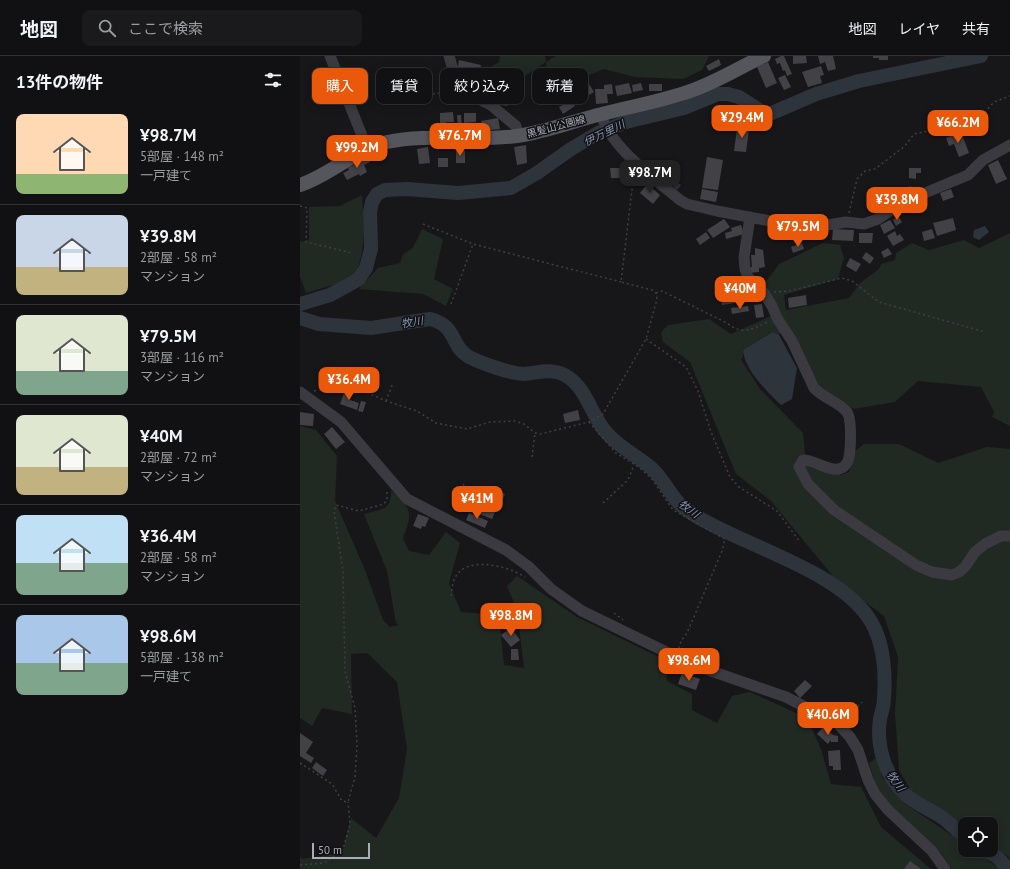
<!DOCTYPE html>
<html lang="ja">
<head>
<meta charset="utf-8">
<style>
	:root { --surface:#111113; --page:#1a1a1c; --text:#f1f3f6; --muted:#9c9da0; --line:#303133; --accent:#ea580c }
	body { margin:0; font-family:"PT Sans","Noto Sans JP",sans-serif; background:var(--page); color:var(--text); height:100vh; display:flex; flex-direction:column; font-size:15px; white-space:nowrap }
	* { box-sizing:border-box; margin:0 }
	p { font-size:13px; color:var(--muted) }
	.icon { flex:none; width:22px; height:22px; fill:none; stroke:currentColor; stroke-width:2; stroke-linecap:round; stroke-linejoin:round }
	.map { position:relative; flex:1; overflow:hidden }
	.panel { display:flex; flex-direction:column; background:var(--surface); width:300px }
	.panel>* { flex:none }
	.top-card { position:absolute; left:12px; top:12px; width:380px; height:36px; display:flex; gap:8px }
	.buttons { position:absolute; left:658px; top:761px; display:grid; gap:8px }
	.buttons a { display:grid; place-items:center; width:40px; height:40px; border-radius:8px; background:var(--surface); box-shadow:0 2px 10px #0003,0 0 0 1px var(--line); font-size:20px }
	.scale { position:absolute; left:12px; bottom:10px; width:58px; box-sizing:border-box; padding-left:4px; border:2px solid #aaacb8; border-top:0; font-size:11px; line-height:14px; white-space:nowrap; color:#aaacb8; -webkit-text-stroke:3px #121214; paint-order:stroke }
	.price { position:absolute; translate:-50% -34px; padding:0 9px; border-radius:8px; background:var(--accent); color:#fff; font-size:13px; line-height:26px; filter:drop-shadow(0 1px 2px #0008) }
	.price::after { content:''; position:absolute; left:50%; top:24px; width:12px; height:9px; margin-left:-6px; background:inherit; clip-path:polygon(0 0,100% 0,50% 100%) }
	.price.on { background:#222; color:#fff }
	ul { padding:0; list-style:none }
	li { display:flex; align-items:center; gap:12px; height:100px; padding:0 16px }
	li+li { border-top:1px solid var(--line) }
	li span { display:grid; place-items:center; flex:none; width:112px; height:80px; border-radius:8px; color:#555 }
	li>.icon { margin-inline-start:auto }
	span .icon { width:48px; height:48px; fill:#fffc; stroke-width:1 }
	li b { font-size:17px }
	h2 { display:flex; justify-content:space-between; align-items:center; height:48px; padding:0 16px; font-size:17px }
	.tag { padding:0 14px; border-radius:8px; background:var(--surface); box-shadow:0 2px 10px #0003,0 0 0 1px var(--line); font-size:14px; line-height:36px }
	.tag.on { background:var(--accent); color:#fff }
	header { display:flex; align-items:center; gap:24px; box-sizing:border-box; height:56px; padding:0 20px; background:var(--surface); border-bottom:1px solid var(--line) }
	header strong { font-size:19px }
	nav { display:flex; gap:22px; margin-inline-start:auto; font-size:14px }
	.search { width:280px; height:36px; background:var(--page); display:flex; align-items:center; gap:10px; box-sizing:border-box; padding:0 14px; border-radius:8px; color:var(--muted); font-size:15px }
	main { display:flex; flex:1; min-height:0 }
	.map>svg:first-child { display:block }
	.green { fill:#212923 }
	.water { fill:#2e343c }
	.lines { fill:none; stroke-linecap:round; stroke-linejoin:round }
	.river { stroke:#2e343c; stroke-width:14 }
	.building { fill:#424146 }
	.path { stroke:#3f3f45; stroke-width:1.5; stroke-dasharray:2 3; stroke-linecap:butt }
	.minor { stroke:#3a3a40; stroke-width:11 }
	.major { stroke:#55555c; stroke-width:14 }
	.labels { text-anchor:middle; stroke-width:3; stroke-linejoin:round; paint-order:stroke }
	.street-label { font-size:10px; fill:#aaacb8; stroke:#121214 }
	.water-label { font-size:11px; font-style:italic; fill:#8495b0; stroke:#121214 }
</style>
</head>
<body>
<header>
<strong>地図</strong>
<div class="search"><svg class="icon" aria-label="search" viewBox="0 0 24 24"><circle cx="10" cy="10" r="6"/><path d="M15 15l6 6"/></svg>ここで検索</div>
<nav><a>地図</a><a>レイヤ</a><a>共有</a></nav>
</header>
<main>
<section class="panel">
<h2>13件の物件<svg class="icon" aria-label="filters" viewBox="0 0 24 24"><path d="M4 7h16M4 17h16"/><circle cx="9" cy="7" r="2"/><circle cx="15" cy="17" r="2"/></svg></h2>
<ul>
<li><span style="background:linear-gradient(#ffd9b3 75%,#8fb573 0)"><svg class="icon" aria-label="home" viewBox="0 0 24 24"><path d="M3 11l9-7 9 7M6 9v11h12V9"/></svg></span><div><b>¥98.7M</b><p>5部屋 · 148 m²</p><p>一戸建て</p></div></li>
<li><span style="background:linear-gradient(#c9d6e8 65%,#c2b280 0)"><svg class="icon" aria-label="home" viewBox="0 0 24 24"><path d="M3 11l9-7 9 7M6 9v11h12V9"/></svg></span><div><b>¥39.8M</b><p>2部屋 · 58 m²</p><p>マンション</p></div></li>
<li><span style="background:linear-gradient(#dfe7d0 70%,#7fa58c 0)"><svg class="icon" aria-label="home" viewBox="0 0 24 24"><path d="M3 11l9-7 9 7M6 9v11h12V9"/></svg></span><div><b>¥79.5M</b><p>3部屋 · 116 m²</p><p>マンション</p></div></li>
<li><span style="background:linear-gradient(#dfe7d0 65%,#c2b280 0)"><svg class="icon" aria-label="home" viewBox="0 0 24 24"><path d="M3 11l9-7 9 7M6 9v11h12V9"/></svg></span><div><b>¥40M</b><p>2部屋 · 72 m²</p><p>マンション</p></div></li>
<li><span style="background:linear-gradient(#bfe0f5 60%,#7fa58c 0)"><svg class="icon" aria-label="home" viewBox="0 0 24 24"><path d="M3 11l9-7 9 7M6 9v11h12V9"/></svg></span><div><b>¥36.4M</b><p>2部屋 · 58 m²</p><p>マンション</p></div></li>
<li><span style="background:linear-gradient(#a9c7e8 60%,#7fa58c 0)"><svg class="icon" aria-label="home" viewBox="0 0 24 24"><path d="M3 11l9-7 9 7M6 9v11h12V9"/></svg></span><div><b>¥98.6M</b><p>5部屋 · 138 m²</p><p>一戸建て</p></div></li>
</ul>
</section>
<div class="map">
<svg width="710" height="813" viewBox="0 0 710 813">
	<rect width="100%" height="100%" fill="#171719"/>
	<!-- green -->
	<path class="green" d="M200 0H245L246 6 256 0H409L402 14 383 23 335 21 304 13 277 24 247 23 246 6 217 25 196 31 189 12 199 6Z
		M62 139C63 160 68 209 50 222 41 228 17 233 6 237L0 220V186L9 184V151L40 150Z
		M122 173 143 183 134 223 153 233 146 250 123 238 59 233 78 212 100 207 103 198 113 192Z
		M710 177V370L692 361 694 356 681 331 618 325 595 346 554 353 522 335 474 254 465 227 479 208 523 187 540 189 544 202 538 223 484 239 486 254 549 242 560 227 579 213 581 208 595 204 596 197 612 187 629 194 664 184 679 192Z
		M471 260 481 275 479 279 471 276 443 294V301L441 304 460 333 503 377 506 406 541 419 549 416 554 396 564 388H599L638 407 687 391 710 393V805L708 800 691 790V768H665V773L611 735 599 714 595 658 598 601 584 560 537 525 471 445 436 418 390 306 363 286 361 276 368 269 409 263 431 278Z
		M0 370 16 374 37 400 35 445 65 514 83 564 90 571 99 569 96 567 87 515 64 458C81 453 92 455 91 434 112 453 113 456 103 482L109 495 129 499 146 476 160 487 149 527 161 556 199 559 204 609 224 612 217 554 207 530 217 520 277 561 365 604 367 625 392 638V654L417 667 432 640 450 636 507 662 521 693 531 728 561 731 581 771 631 813H0V800L2 803 42 797 51 762 76 782 99 742 107 693 97 626 67 597 51 598 52 658 22 652 12 670 0 662Z
		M578 701 582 721 605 748 665 788V794H674L700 813H652L640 796 588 748 575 728 569 707Z"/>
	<!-- water -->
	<path class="water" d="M367 118 381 129 377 134 364 123Z
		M685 170 689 176 679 184 673 181 674 174Z
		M472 276 479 279 497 312 492 343 481 349C468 337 444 313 443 294Z"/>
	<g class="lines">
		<!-- river -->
		<path class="river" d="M0 248 30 239 59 223 66 212 71 193 70 156 72 146 77 138 85 134 107 133 158 137 211 132 237 117 271 93 298 77 326 66 384 52 418 38H428L439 41 464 57H472L516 38 559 25 681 0
			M0 262 19 268 71 272 130 263C158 270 149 289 169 301 181 307 211 318 224 318 239 317 253 311 268 321 287 334 291 358 305 375 318 391 333 397 349 410 362 420 367 434 377 445 381 451 390 456 396 460 445 490 536 514 568 561 584 584 586 615 584 643 584 650 581 657 580 663 576 690 585 720 605 738 616 749 631 753 643 762 651 768 657 775 665 780
			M683 794C694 799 701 801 706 813"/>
	</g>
	<!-- building -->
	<path class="building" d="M481 0H484L492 18 487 20 485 14 483 15 480 7 477 8 475 3Z
		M493 0H506L507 7 493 8Z
		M518 0H533L536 13 528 15 525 6 520 8Z
		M573 0H588V4H579V2H573Z
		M419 3 421 9 409 15 406 10Z
		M159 4 181 9 178 23 159 18 161 12 158 11Z
		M468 6 477 27 466 32 457 11Z
		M521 10 524 19 520 20 522 27 508 31 502 16Z
		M485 19 491 31 484 34 478 22Z
		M166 21 191 26 189 35 164 30Z
		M329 27 332 37 317 40 315 30Z
		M341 27 343 34 333 36 332 29Z
		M289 28 294 36 279 45 273 37Z
		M312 28 313 38H307L308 47 296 48 295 33H304V29Z
		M349 28H362V35H349Z
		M186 36 209 41 207 50 191 47 185 42Z
		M272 44 275 50 263 58 259 51Z
		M153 56 154 66H146L147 69H140V57Z
		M164 57H176V66L164 67Z
		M157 59H161L162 73H158Z
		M198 62 200 73 183 75 181 65Z
		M440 67 447 68 446 74H449L446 96 434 95 437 73H440Z
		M661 76 669 97 659 101 654 88 649 90 646 82Z
		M226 89 227 107 217 109 214 91Z
		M128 91 130 107 119 108 117 93Z
		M156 95H165V107H156Z
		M68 101 70 106 64 109 67 116 60 120 59 118 47 124 43 117 49 114 48 112Z
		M407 101 423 104 418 134 402 132Z
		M138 102H148V111H138Z
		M698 104 707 123 696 128 688 109Z
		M310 112H325V122H311Z
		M609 112H621V117H616V123L609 122Z
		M340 118 346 124 341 130 335 125Z
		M347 128 360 139 353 148 340 137Z
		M611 130 614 137 604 140 602 133Z
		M402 133 418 136 416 146 400 143Z
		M651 133 654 141 643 145 640 137Z
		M598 160 602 166 596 170 593 164Z
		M653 162 656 174 637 180 633 167Z
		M424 163 430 171 413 182 407 174Z
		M590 164 595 172 584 178 580 169Z
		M441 169 444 178 426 183 425 177 432 175 431 172Z
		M533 173 554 174 553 185 532 184Z
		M632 173 635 182 624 185 622 176Z
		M595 175 597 180 600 178 604 184 593 190 587 180Z
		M406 176 410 182 400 189 396 183Z
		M559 177H573L572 187H559Z
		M502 187 504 193 493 197 491 191Z
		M455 192 463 194 465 211 459 212V216L449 217V211H452L451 199H455Z
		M588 192 592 198 584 202 581 196Z
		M566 196 574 202 570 208 562 202Z
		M550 202 561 208 556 216 546 210Z
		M447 231 448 238 438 239 437 233Z
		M448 239 449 245 422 249 421 243Z
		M506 239 507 249 489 252 488 242Z
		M462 248 464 261 456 262 454 249Z
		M448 250 449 255 432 258 431 252Z
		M45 334 52 337 50 344 59 347 57 354 40 348Z
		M61 345 66 346 63 356 58 355Z
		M278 354 280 364 265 367 263 358Z
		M0 356 14 358 13 370 0 369Z
		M32 371 45 386 36 393 24 378Z
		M190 432 205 438 201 447 196 445 193 453 196 454 192 463 179 458Z
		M177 442 182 444 180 451 174 448Z
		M169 457 188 465 185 472 166 464Z
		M118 458 129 462 125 471 122 470 121 473 113 470Z
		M211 572 220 584 211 591 201 579Z
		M211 593H218L219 604H211Z
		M382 617 400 623 396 634 378 628Z
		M505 624 512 630 500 642 494 635Z
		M523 671 533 679 538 680V686H531V684L528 688 517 678Z
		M0 677 13 686 6 697 14 702 11 707 0 700Z
		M540 694 541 714H533V710H529L528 695Z
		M16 706 27 714 23 720 12 712Z
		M610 805 621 813H604Z"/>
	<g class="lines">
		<!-- path -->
		<path class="path" d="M113 41 152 35
			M0 150 7 152 6 186 52 197
			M549 157 557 123 565 115 575 113 605 90 614 78 677 65 694 46 710 40
			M123 168 173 188 321 226
			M474 236 489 235 542 222 552 225 579 246 685 276
			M356 237 362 235 427 267C443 280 451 273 468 266
			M151 248 173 188
			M346 283 386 311 398 335 411 376 430 421 439 431 477 455 500 486
			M14 335 43 329 52 330 86 345 117 355 136 367 167 373 190 366 215 365 224 368 235 377 240 378 289 366 303 358 346 283 357 243 356 237 352 234 321 226 334 117
			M86 345 93 327
			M289 366 316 397 340 412 352 423 373 454 425 483 422 495 387 577 381 585 379 592
			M232 401 235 377
			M163 428 173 442 166 452
			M303 447 328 424 334 409
			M151 540C152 535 152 529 154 524 164 498 208 510 225 521
			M314 557 323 564
			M543 660 550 661 562 646
			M0 707 32 728 42 745 48 746 55 721 57 690 55 652 45 615 43 515 34 455 36 449 59 455 84 448 87 443V435
			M0 809 24 807 43 793 50 769 48 746"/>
		<!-- minor -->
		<path class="minor" d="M30 0 67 92
			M149 0 158 30 169 38 191 49 216 70 218 80
			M301 58C309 90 356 124 380 144L387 148 417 155 502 171H515L546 166 564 168 578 163 601 147 668 119 683 104 710 89
			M450 161 444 201 445 213 448 221 464 237 472 250 477 262 492 285 514 332C523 342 539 346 547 356 552 363 551 396 548 405 546 409 543 412 539 413 527 415 515 404 503 404L499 411 508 428 534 454 616 509 632 516 652 519 659 516 665 511 675 496 685 488 701 480H710
			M0 336 41 366 107 443 206 494 229 511 251 533 282 555 391 608 486 641 538 668 550 681 558 694 568 724 575 738 588 754 632 795 645 813"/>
		<!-- major -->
		<path class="major" d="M0 129C31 119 55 93 87 86 129 77 174 86 217 80 246 76 273 65 302 58 332 50 364 45 393 34 418 25 440 11 464 0"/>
	</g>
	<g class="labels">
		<!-- street labels -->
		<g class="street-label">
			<text transform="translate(256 70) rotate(-15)" y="4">黒髪山公園線</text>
		</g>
		<!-- water labels -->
		<g class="water-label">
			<text transform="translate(304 77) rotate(-26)" y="4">伊万里川</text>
			<text transform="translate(112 266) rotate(-9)" y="4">牧川</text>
			<text transform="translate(389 453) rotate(36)" y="4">牧川</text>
			<text transform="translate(596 725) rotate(54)" y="4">牧川</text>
		</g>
	</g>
</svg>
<div class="buttons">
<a><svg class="icon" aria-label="locate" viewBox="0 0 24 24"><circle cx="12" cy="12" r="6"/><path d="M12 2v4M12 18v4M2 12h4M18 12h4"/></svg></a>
</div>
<div class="scale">50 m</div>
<b class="price" style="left:442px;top:83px">¥29.4M</b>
<b class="price" style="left:658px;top:88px">¥66.2M</b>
<b class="price" style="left:160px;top:101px">¥76.7M</b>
<b class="price" style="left:57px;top:113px">¥99.2M</b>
<b class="price on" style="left:350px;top:138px">¥98.7M</b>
<b class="price" style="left:597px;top:165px">¥39.8M</b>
<b class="price" style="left:498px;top:192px">¥79.5M</b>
<b class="price" style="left:440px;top:254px">¥40M</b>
<b class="price" style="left:49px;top:345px">¥36.4M</b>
<b class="price" style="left:177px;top:464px">¥41M</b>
<b class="price" style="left:211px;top:581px">¥98.8M</b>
<b class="price" style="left:389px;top:626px">¥98.6M</b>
<b class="price" style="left:528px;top:680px">¥40.6M</b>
<div class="top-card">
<a class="tag on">購入</a>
<a class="tag">賃貸</a>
<a class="tag">絞り込み</a>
<a class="tag">新着</a>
</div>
</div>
</main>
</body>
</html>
